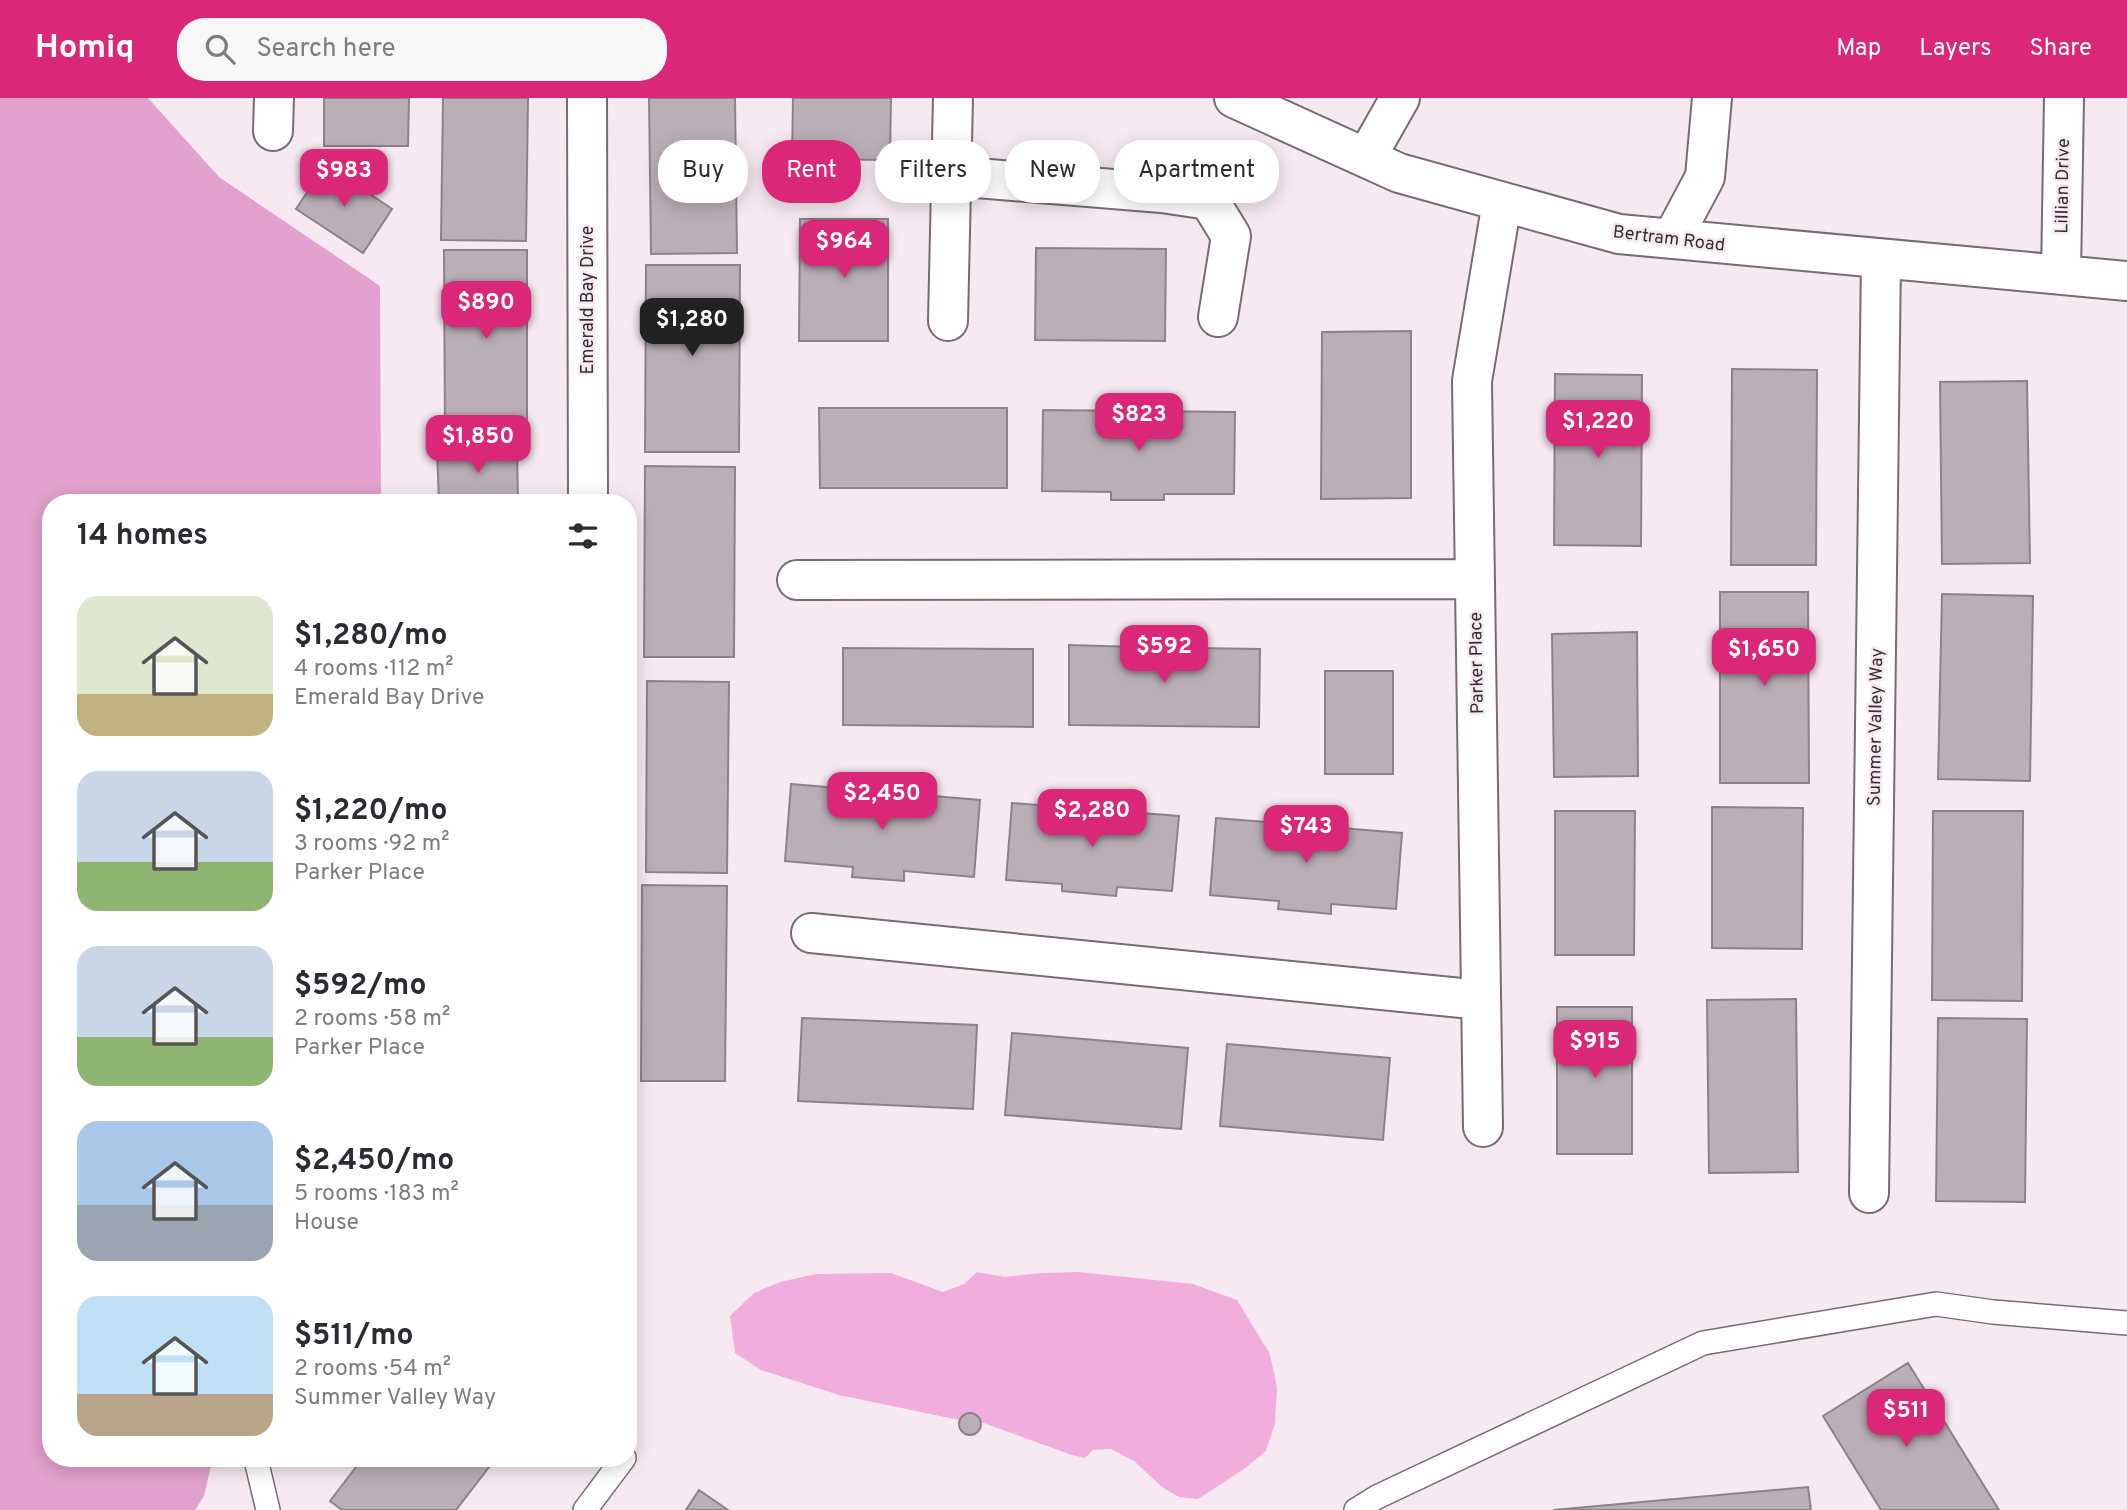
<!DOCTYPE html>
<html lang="en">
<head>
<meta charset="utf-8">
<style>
	:root { --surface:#fff; --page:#f7f7f7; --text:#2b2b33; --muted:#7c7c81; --accent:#db2777 }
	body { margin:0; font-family:Overpass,sans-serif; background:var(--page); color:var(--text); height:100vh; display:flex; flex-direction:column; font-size:26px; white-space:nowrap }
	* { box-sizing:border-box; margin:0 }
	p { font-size:23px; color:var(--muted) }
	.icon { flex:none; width:38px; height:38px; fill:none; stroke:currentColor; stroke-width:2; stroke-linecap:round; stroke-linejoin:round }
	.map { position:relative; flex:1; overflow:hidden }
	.side { position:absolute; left:42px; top:396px; width:595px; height:973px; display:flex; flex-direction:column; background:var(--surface); border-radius:28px; box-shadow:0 4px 18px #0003 }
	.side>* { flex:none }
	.top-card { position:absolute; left:658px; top:42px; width:665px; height:63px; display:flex; gap:14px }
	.price { position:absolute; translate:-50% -60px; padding:0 16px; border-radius:14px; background:var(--accent); color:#fff; font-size:23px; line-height:46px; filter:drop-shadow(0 2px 4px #0008) }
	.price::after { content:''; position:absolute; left:50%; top:42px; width:21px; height:16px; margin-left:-10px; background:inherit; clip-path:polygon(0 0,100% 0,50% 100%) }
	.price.on { background:#222; color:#fff }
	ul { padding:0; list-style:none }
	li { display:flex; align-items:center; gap:21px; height:175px; padding:0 35px }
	li span { display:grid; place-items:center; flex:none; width:196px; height:140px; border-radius:21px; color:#555 }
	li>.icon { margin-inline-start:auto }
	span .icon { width:84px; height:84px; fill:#fffc; stroke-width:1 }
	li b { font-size:30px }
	h2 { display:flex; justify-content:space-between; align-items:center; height:84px; padding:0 35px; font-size:30px }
	.tag { padding:0 24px; border-radius:28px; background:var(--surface); box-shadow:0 4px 18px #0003; font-size:24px; line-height:63px }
	.tag.on { background:var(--accent); color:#fff }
	header { display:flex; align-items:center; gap:42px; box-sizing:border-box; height:98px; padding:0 35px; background:var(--accent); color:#fff }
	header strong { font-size:33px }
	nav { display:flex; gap:38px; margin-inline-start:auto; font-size:24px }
	.search { width:490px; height:63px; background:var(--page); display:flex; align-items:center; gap:18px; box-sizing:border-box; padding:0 24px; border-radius:28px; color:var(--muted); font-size:26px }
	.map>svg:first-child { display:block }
	.forest { fill:#e2a1ce }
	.water { fill:#f1aedd }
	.building { fill:#bbafb7; stroke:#8e828a; stroke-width:2 }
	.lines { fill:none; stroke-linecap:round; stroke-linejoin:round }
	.service-casing { stroke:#786c74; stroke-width:26 }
	.minor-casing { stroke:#786c74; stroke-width:42 }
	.service { stroke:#fff; stroke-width:23 }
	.minor { stroke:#fff; stroke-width:38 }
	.labels { text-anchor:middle; stroke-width:5; stroke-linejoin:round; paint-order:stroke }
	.street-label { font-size:18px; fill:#342f32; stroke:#f6e9f1 }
</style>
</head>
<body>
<header>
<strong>Homiq</strong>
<div class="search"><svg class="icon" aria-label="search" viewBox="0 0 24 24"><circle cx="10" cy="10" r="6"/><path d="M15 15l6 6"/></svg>Search here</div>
<nav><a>Map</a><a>Layers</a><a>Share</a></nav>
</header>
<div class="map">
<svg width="2127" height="1412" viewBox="0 0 2127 1412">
	<rect width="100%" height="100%" fill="#f6e9f1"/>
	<!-- forest -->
	<path class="forest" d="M0 0H148L219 79 380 188 381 404H51V1360H213L204 1398 195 1412H0Z"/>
	<!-- water -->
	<path class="water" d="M977 1174 1005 1179 1042 1175 1079 1174 1193 1186 1237 1202 1270 1256 1277 1290 1275 1325 1266 1353 1244 1371 1198 1401 1179 1399 1162 1389 1134 1363 1111 1351 1093 1352 1085 1360 1072 1357 981 1324 974 1315H966L959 1322 839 1297 761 1272 735 1255 730 1218 754 1195 780 1184 816 1176 891 1175 943 1194 964 1186Z"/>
	<!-- building -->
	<path class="building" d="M324 0H409L408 48H324Z
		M443 0H528L526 143 441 142Z
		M649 0H735L737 155 651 156Z
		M793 0H891L890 62 792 61Z
		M326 66 392 111 363 155 296 111Z
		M800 121H888V243H799Z
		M1036 150 1166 151 1165 243 1035 242Z
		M444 152H527V335H445Z
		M646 167H740L739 354H645Z
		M1411 233V400L1321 401 1322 234Z
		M1732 271 1817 272 1816 467H1731Z
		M1555 276 1642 277 1641 448 1554 447Z
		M2027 283 2030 465 1942 466 1940 284Z
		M819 310H1007V390H820Z
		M1043 312 1235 314 1234 396H1164V402H1111V394L1042 393Z
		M517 350 518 404H439L437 352Z
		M645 368 735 369 734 559H644Z
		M1720 494H1808L1809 685H1720Z
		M1942 496 2033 498 2030 683 1938 681Z
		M1637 534 1638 678 1554 679 1552 536Z
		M1139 541H1195V550L1260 551 1259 629 1069 627V547L1138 549Z
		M843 550 1033 551V629L843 627Z
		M1325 573H1393V676H1325Z
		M647 583 729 584 727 775 646 774Z
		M791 686 980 702 974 779 904 773V783L852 779 853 769 785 763Z
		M1012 705 1179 718 1172 793 1117 789 1116 798 1062 793V786L1006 782Z
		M1712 709 1803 710 1802 851 1712 850Z
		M1555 713H1635L1634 857H1555Z
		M1933 713H2023L2022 903 1932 902Z
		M1216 720 1402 735 1396 811 1331 806V816L1278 811 1279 803 1210 797Z
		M642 787 727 788 725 983H641Z
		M1796 901 1798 1074 1709 1075 1707 902Z
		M1557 909H1632V1056H1557Z
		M802 920 977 927 973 1011 798 1003Z
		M1938 920 2027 921 2025 1104 1936 1103Z
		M1012 935 1188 950 1181 1031 1005 1017Z
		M1227 946 1390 960 1383 1042 1220 1028Z
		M1908 1265 1999 1412H1881L1823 1318Z
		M959 1326a11 11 0 1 1 22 0a11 11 0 1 1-22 0Z
		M363 1360H496L456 1412H342L330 1403Z
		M1808 1389 1811 1412H1553Z
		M699 1392 728 1412H686Z"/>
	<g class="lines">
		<defs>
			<path id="service" d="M261 1360 257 1366 268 1412
				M585 1412 624 1360
				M1356 1412 1377 1399 1703 1245 1936 1206 1993 1214 2127 1225"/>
			<path id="minor" d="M587 0 588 404
				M1234 0 1399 75 1619 136 2127 183
				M273 33 274 0
				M1366 60 1400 0
				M952 78 1162 95 1209 102 1231 138 1218 219
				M1672 141 1705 79 1712 0
				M2061 176 2064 0
				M948 223 953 0
				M797 482 1475 481
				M811 835 1481 902
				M1483 1029 1472 283 1502 104
				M1869 1095 1881 162"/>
		</defs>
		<!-- service casing -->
		<use href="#service" class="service-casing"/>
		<!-- minor casing -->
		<use href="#minor" class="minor-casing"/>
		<!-- service -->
		<use href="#service" class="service"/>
		<!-- minor -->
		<use href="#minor" class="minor"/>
	</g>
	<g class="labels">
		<!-- street labels -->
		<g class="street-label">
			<text transform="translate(2062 88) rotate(-89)" y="6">Lillian Drive</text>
			<text transform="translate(1669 140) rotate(7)" y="6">Bertram Road</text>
			<text transform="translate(587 202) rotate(-90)" y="6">Emerald Bay Drive</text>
			<text transform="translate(1476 565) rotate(-91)" y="6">Parker Place</text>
			<text transform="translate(1875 629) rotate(-89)" y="6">Summer Valley Way</text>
		</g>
	</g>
</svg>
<b class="price" style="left:344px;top:111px">$983</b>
<b class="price" style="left:844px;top:182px">$964</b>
<b class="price" style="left:486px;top:243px">$890</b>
<b class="price on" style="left:692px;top:260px">$1,280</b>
<b class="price" style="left:1139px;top:355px">$823</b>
<b class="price" style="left:1598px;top:362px">$1,220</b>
<b class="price" style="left:478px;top:377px">$1,850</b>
<b class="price" style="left:1164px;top:587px">$592</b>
<b class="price" style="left:1764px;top:590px">$1,650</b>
<b class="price" style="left:882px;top:734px">$2,450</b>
<b class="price" style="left:1092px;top:751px">$2,280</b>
<b class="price" style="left:1306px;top:767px">$743</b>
<b class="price" style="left:1595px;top:982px">$915</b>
<b class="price" style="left:1906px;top:1351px">$511</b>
<div class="top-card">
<a class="tag">Buy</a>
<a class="tag on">Rent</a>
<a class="tag">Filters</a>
<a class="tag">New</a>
<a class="tag">Apartment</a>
</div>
<section class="side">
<h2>14 homes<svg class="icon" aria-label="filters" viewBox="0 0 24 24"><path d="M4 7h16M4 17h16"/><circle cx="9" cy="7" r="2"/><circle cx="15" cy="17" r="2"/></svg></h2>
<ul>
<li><span style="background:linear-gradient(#dfe7d0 70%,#c2b280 0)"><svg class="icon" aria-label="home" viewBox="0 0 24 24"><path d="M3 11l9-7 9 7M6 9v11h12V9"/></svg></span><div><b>$1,280/mo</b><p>4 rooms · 112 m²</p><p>Emerald Bay Drive</p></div></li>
<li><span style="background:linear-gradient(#c9d6e8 65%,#8fb573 0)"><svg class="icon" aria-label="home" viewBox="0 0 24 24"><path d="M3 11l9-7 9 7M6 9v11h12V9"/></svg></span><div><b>$1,220/mo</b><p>3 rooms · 92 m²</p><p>Parker Place</p></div></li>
<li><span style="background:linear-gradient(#c9d6e8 65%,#8fb573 0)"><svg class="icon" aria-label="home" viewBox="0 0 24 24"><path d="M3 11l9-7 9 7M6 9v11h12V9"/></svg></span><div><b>$592/mo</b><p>2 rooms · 58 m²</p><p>Parker Place</p></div></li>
<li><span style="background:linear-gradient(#a9c7e8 60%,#9aa5b1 0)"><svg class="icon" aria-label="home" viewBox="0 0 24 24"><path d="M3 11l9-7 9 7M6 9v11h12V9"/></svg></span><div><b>$2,450/mo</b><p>5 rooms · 183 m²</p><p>House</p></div></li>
<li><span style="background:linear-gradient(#bfe0f5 70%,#b9a48a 0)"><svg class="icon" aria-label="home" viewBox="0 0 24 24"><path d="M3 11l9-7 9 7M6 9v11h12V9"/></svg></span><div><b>$511/mo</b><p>2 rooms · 54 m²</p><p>Summer Valley Way</p></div></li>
</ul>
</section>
</div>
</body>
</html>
